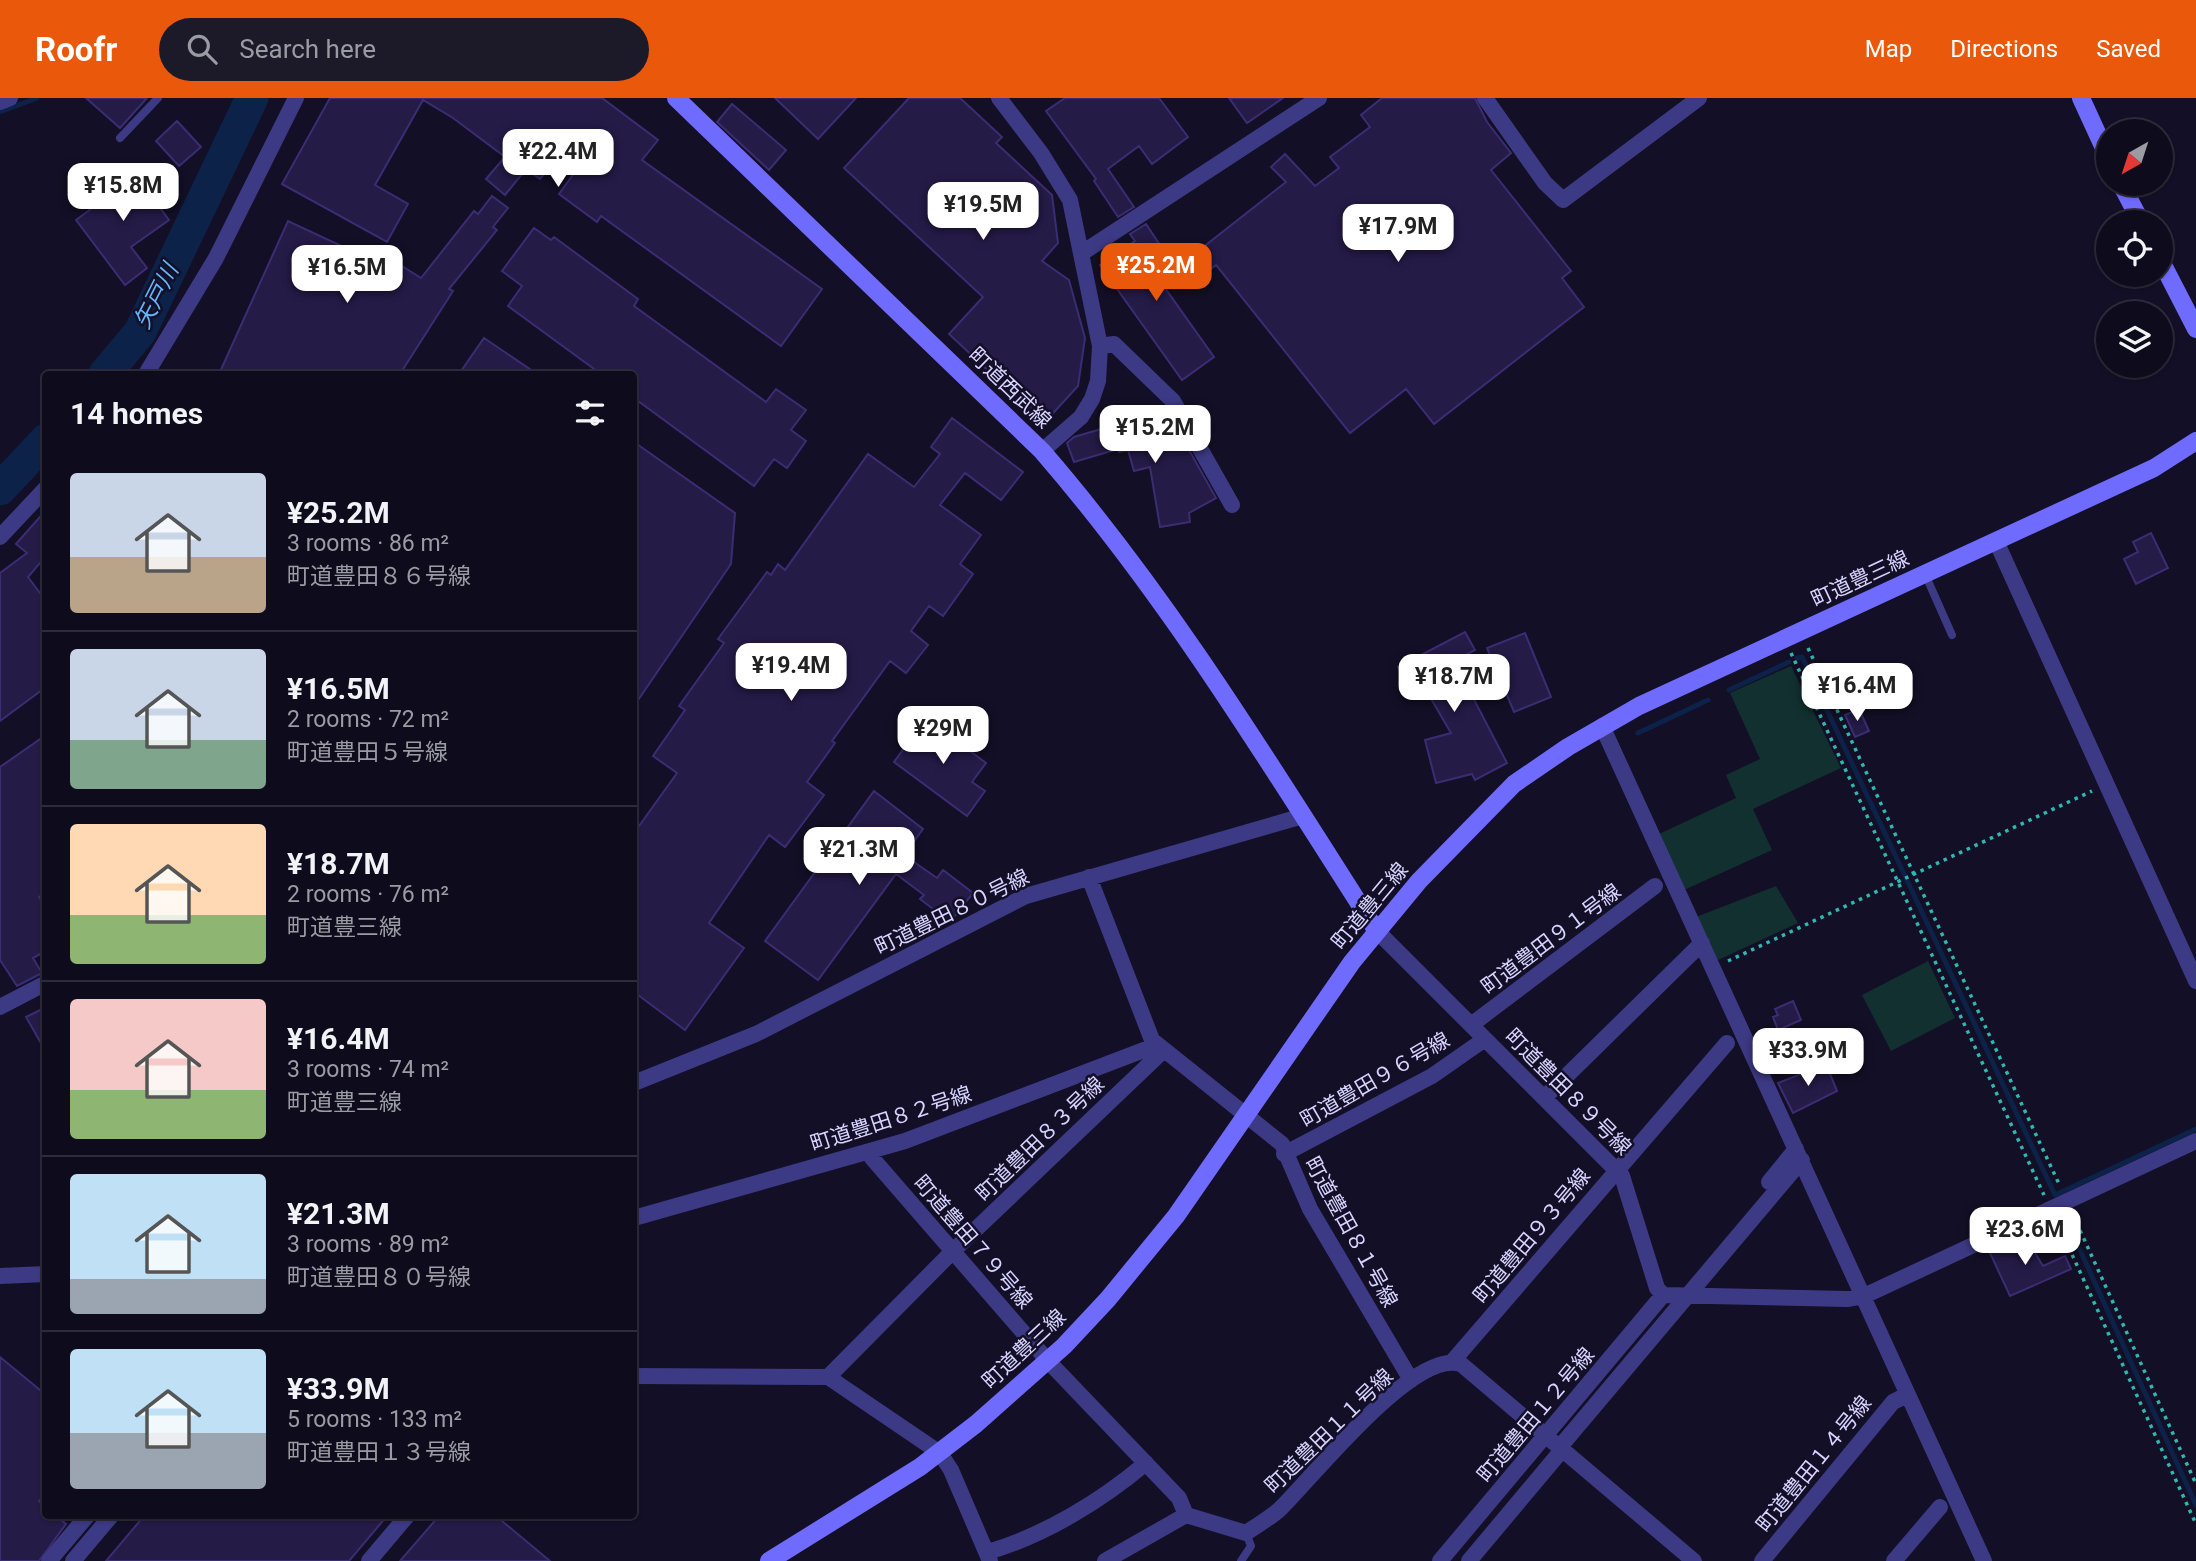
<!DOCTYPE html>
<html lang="en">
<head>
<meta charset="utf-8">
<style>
	:root { --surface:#0e0b1c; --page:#1c1929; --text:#f1f3f6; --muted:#9b9ba3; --line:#2e2b3b; --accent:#ea580c }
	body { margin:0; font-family:Roboto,"Noto Sans JP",sans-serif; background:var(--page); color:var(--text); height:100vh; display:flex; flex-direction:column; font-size:26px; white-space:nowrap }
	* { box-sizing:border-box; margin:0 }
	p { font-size:23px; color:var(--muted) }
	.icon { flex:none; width:38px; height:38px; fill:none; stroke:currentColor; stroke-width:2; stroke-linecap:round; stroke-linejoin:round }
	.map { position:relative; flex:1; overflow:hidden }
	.sheet { position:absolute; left:42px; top:273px; width:595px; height:1148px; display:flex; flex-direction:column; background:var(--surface); border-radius:7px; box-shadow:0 2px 5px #0004,0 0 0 2px var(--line) }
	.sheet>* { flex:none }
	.needle { width:46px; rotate:219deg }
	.buttons { position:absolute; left:2096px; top:21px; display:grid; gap:14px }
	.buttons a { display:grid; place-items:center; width:77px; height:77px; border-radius:50%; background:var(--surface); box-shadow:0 2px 5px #0004,0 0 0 2px var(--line); font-size:35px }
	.price { position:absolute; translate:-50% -60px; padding:0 16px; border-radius:14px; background:#fff; color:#222; font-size:23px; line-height:46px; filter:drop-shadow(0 2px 4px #0008) }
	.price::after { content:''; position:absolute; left:50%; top:42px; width:21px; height:16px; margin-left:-10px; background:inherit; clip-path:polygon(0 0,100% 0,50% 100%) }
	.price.current { background:var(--accent); color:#fff }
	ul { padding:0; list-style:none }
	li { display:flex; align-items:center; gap:21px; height:175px; padding:0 28px }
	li+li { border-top:2px solid var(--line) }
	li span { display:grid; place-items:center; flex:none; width:196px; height:140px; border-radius:7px; color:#555 }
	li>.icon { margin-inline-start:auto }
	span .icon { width:84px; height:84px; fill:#fffc; stroke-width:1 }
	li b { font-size:30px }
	h2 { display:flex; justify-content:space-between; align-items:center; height:84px; padding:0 28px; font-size:30px }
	header { display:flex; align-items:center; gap:42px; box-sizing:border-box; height:98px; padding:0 35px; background:var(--accent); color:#fff }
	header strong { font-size:33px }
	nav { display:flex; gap:38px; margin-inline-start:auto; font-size:24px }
	.search { width:490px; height:63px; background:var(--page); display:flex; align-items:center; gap:18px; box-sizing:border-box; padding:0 24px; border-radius:38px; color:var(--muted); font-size:26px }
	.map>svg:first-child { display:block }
	.green { fill:#12302f }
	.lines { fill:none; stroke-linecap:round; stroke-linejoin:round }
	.stream { stroke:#0c2248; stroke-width:5 }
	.river { stroke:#0c2248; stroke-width:33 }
	.building { fill:#241b47; stroke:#3b2d73; stroke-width:2 }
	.path { stroke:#2fb8b0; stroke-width:3.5; stroke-dasharray:3.5 5; stroke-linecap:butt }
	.lane { stroke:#3d3a85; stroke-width:8 }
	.street { stroke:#3d3a85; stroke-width:16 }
	.secondary { stroke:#6f6bff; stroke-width:18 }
	.labels { text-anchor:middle; stroke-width:5; stroke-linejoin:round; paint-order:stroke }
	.street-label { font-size:21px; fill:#d9d4ff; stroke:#130f26 }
	.water-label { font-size:23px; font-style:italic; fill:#62b6ff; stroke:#130f26 }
</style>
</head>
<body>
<header>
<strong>Roofr</strong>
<div class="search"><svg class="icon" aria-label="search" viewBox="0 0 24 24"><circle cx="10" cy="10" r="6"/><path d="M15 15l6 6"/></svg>Search here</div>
<nav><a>Map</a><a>Directions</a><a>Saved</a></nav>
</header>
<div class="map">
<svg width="2196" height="1463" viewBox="0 0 2196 1463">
	<rect width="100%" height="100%" fill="#130f26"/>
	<!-- green -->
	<path class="green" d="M1791 568 1841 670 1753 711 1772 752 1684 792 1659 736 1736 700 1726 677 1760 661 1730 595Z
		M1776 788 1798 825 1716 863 1696 819Z
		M1928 863 1955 920 1891 953 1862 897Z"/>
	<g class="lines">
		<!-- stream -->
		<path class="stream" d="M0 14 37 0
			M1797 560 1802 559 2055 1097 2196 1031
			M1729 592 1789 564
			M1638 635 1708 602
			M2064 1117 2196 1407"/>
		<!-- river -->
		<path class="river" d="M105 276 140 234 252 0
			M0 391 46 342"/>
	</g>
	<!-- building -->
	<path class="building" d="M86 0H147L120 30Z
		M330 0H602L658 42 642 62 822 191 781 248 601 118 597 124 559 96 580 67 563 53 540 81 526 71 505 97 486 81 505 59 453 20 423 2 375 87 408 106 387 144 282 86Z
		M775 0H856L818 41Z
		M909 0H960L1002 39 996 45 1052 97 1058 145 1042 163 1069 182 1085 240 1078 288 1044 325 949 236 983 199 844 70Z
		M1065 0H1159L1188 39 1152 66 1139 48 1108 71 1134 109 1118 119 1094 83 1096 81 1046 13Z
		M1229 0H1283L1247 25Z
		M1382 0H1475L1487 24 1511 55 1491 72 1571 173 1562 180 1584 209 1434 326 1406 291 1350 335 1216 167 1200 179 1183 158 1199 146 1202 150 1286 84 1271 69 1285 56 1315 88 1339 70 1330 59 1370 29 1361 17Z
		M732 6 786 52 769 72 717 24Z
		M177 23 201 49 179 68 156 43Z
		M128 66 169 122 131 149 147 170 125 187 76 122 113 95 104 84Z
		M492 98 508 110 493 129 497 132 449 191 453 193 400 276H219L288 123 393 172 397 165 421 180 474 113 478 116Z
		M1146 126 1166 156 1148 166 1214 259 1182 282 1100 167 1135 143 1130 136Z
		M534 130 551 142 554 139 638 201 634 208 766 304 776 291 806 312 791 332 806 343 787 370 774 361 754 388 634 300V276H601L508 208 522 188 502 173Z
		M484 240 537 276H459Z
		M1170 318 1216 400 1189 415 1190 424 1160 429 1150 369 1134 373 1128 352 1119 354 1118 351 1074 364 1067 345 1074 339 1108 329 1109 334Z
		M952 320 1023 374 1001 402 965 375 940 407 981 437 960 466 973 476 943 518 929 508 911 533 928 547 906 575 890 563 832 643 835 645 807 684 824 697 785 749 769 737 709 825 744 850 685 932 634 894V735L677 675 653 658 685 612 679 608 724 545 718 541 767 474 771 477 778 466 785 472 868 356 914 389 940 356 931 349Z
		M634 344 735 415 731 466 634 608Z
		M46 412V458L28 479 46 503V589L0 623V475L27 455 16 446Z
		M2151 435 2168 470 2136 486 2124 461 2138 454 2133 444Z
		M1465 534 1475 552 1454 563 1507 665 1475 682 1472 676 1436 685 1425 642 1451 635 1423 587 1411 593 1398 569Z
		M1525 535 1551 599 1514 614 1487 550Z
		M1859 611 1869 633 1855 639 1845 617Z
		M926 620 986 665 972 684 985 693 967 718 894 664Z
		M46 637V794L39 799 46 810V853L33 860 42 875 17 888 0 862V669Z
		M874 693 923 731 904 757 937 780 943 772 973 795 950 824 920 801 924 797 896 776 818 882 765 843Z
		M1793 903 1801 922 1778 932 1773 919 1778 917 1775 911Z
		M46 909V954L26 919Z
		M1826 966 1837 993 1793 1015 1778 985Z
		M2020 1141 2024 1147 2029 1145 2043 1168 2065 1158 2071 1171 2010 1198 1990 1155Z
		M0 1259 46 1297V1394L39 1403 46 1409V1418H56L66 1426 39 1463H0Z
		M144 1418H387L349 1463H106Z
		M439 1418H496L550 1463H400Z"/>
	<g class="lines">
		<!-- path -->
		<path class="path" d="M1808 550 2060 1088
			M1791 555 2044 1097
			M1728 863 2092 693
			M2073 1117 2196 1386
			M2058 1126 2196 1426"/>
		<!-- lane -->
		<path class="lane" d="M120 40 158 0
			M1925 476 1952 537
			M1241 1463 1251 1448 1246 1435"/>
		<!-- street -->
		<path class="street" d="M999 0 1041 55 1070 102 1100 248 1098 283 1092 301 1081 319 1042 353
			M1485 0 1545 85 1563 102 1699 0
			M0 4 10 0
			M1082 155 1319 0
			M1100 248 1114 246 1173 303 1232 407
			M146 276 216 160 296 0
			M0 439 46 390
			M1996 443 2196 883
			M1602 628 1984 1463
			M1089 779 1152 942 1282 1046 1310 1111 1411 1282
			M1376 832 1622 1078 1657 1190 1663 1197 1847 1201 1864 1198 2196 1043
			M0 909 46 885
			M1471 927 1655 788
			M634 985 756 936 1026 798 1303 718
			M1544 1000 1702 845
			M870 1053 872 1060 1048 1263 1179 1400 1186 1417
			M1284 1056 1432 978 1485 941
			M1769 1084 1796 1051
			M634 1120 905 1043 1157 947
			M0 1178 46 1176
			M1452 1264 1727 945
			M634 1278 828 1279 940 1355 951 1372 990 1463
			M828 1279 953 1153 1164 952
			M1559 1350 1802 1062
			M988 1454C1045 1437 1101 1403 1146 1365
			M49 1463 87 1418
			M73 1463 111 1418
			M369 1463 407 1418
			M1105 1463 1186 1417 1246 1435C1257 1427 1271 1420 1281 1410 1314 1378 1413 1251 1461 1266L1694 1463
			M1440 1463 1663 1197
			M1469 1463 1562 1352
			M1762 1463 1893 1304 1907 1297
			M1894 1463 1940 1409"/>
		<!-- secondary -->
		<path class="secondary" d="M676 0 1042 353C1170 501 1271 668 1376 832
			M2081 0 2109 61
			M2121 86 2141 124
			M2161 163 2196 231
			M769 1463 920 1369 976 1326 1064 1248 1108 1201 1176 1118 1352 864 1419 783 1514 686 1568 649 1639 608 2154 370 2196 343"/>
	</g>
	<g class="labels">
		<!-- street labels -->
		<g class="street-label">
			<text transform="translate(1010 290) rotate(44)" y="7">町道西武線</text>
			<text transform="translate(1860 481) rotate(-25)" y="7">町道豊三線</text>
			<text transform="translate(1370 808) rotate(-50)" y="7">町道豊三線</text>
			<text transform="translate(952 814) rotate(-26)" y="7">町道豊田８０号線</text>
			<text transform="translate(1551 841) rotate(-37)" y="7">町道豊田９１号線</text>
			<text transform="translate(1375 982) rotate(-30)" y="7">町道豊田９６号線</text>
			<text transform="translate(1568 994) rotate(45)" y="7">町道豊田８９号線</text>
			<text transform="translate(891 1021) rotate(-18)" y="7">町道豊田８２号線</text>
			<text transform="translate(1040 1041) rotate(-44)" y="7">町道豊田８３号線</text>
			<text transform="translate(1351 1134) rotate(61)" y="7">町道豊田８１号線</text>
			<text transform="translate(1532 1138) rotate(-50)" y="7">町道豊田９３号線</text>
			<text transform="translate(973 1144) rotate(49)" y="7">町道豊田７９号線</text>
			<text transform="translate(1024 1251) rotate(-43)" y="7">町道豊三線</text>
			<text transform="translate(1536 1317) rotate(-50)" y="7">町道豊田１２号線</text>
			<text transform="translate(1329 1333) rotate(-44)" y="7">町道豊田１１号線</text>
			<text transform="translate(1814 1366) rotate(-51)" y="7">町道豊田１４号線</text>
		</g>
		<!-- water labels -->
		<g class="water-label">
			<text transform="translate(156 198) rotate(-63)" y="8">矢戸川</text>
		</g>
	</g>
</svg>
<div class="buttons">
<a><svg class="needle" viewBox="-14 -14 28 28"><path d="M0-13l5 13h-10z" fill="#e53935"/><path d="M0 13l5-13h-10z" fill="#9b9ba3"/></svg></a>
<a><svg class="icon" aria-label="locate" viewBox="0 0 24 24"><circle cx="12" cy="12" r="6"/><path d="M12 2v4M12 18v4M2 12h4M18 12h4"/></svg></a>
<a><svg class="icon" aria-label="layers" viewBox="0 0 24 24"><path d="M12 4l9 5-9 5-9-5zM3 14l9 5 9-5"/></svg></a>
</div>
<b class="price" style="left:558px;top:91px">¥22.4M</b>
<b class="price" style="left:123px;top:125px">¥15.8M</b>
<b class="price" style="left:983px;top:144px">¥19.5M</b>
<b class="price" style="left:1398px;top:166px">¥17.9M</b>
<b class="price current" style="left:1156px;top:205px">¥25.2M</b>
<b class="price" style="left:347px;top:207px">¥16.5M</b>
<b class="price" style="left:1155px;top:367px">¥15.2M</b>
<b class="price" style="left:791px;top:605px">¥19.4M</b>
<b class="price" style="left:1454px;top:616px">¥18.7M</b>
<b class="price" style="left:1857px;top:625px">¥16.4M</b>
<b class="price" style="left:943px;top:668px">¥29M</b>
<b class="price" style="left:859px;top:789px">¥21.3M</b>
<b class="price" style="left:1808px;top:990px">¥33.9M</b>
<b class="price" style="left:2025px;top:1169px">¥23.6M</b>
<section class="sheet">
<h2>14 homes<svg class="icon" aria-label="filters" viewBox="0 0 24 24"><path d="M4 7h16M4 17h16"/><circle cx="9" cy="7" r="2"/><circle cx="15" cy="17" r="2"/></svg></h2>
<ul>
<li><span style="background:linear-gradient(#c9d6e8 60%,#b9a48a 0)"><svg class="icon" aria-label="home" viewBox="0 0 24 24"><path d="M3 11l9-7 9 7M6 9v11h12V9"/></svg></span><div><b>¥25.2M</b><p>3 rooms · 86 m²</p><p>町道豊田８６号線</p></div></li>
<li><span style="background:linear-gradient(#c9d6e8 65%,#7fa58c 0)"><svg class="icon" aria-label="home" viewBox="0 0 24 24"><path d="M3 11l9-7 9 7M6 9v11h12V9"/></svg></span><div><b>¥16.5M</b><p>2 rooms · 72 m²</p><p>町道豊田５号線</p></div></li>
<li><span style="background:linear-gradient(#ffd9b3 65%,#8fb573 0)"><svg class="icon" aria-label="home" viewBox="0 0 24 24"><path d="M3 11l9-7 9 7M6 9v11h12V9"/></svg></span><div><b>¥18.7M</b><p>2 rooms · 76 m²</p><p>町道豊三線</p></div></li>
<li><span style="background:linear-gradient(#f6c9c9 65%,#8fb573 0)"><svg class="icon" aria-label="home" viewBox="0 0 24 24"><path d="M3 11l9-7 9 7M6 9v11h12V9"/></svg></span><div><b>¥16.4M</b><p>3 rooms · 74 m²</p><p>町道豊三線</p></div></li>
<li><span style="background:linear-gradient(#bfe0f5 75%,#9aa5b1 0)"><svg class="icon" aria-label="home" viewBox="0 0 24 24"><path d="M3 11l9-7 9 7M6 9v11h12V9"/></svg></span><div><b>¥21.3M</b><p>3 rooms · 89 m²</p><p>町道豊田８０号線</p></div></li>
<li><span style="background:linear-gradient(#bfe0f5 60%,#9aa5b1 0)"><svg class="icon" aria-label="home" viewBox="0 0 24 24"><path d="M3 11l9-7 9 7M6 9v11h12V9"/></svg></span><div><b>¥33.9M</b><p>5 rooms · 133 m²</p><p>町道豊田１３号線</p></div></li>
</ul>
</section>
</div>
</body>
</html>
